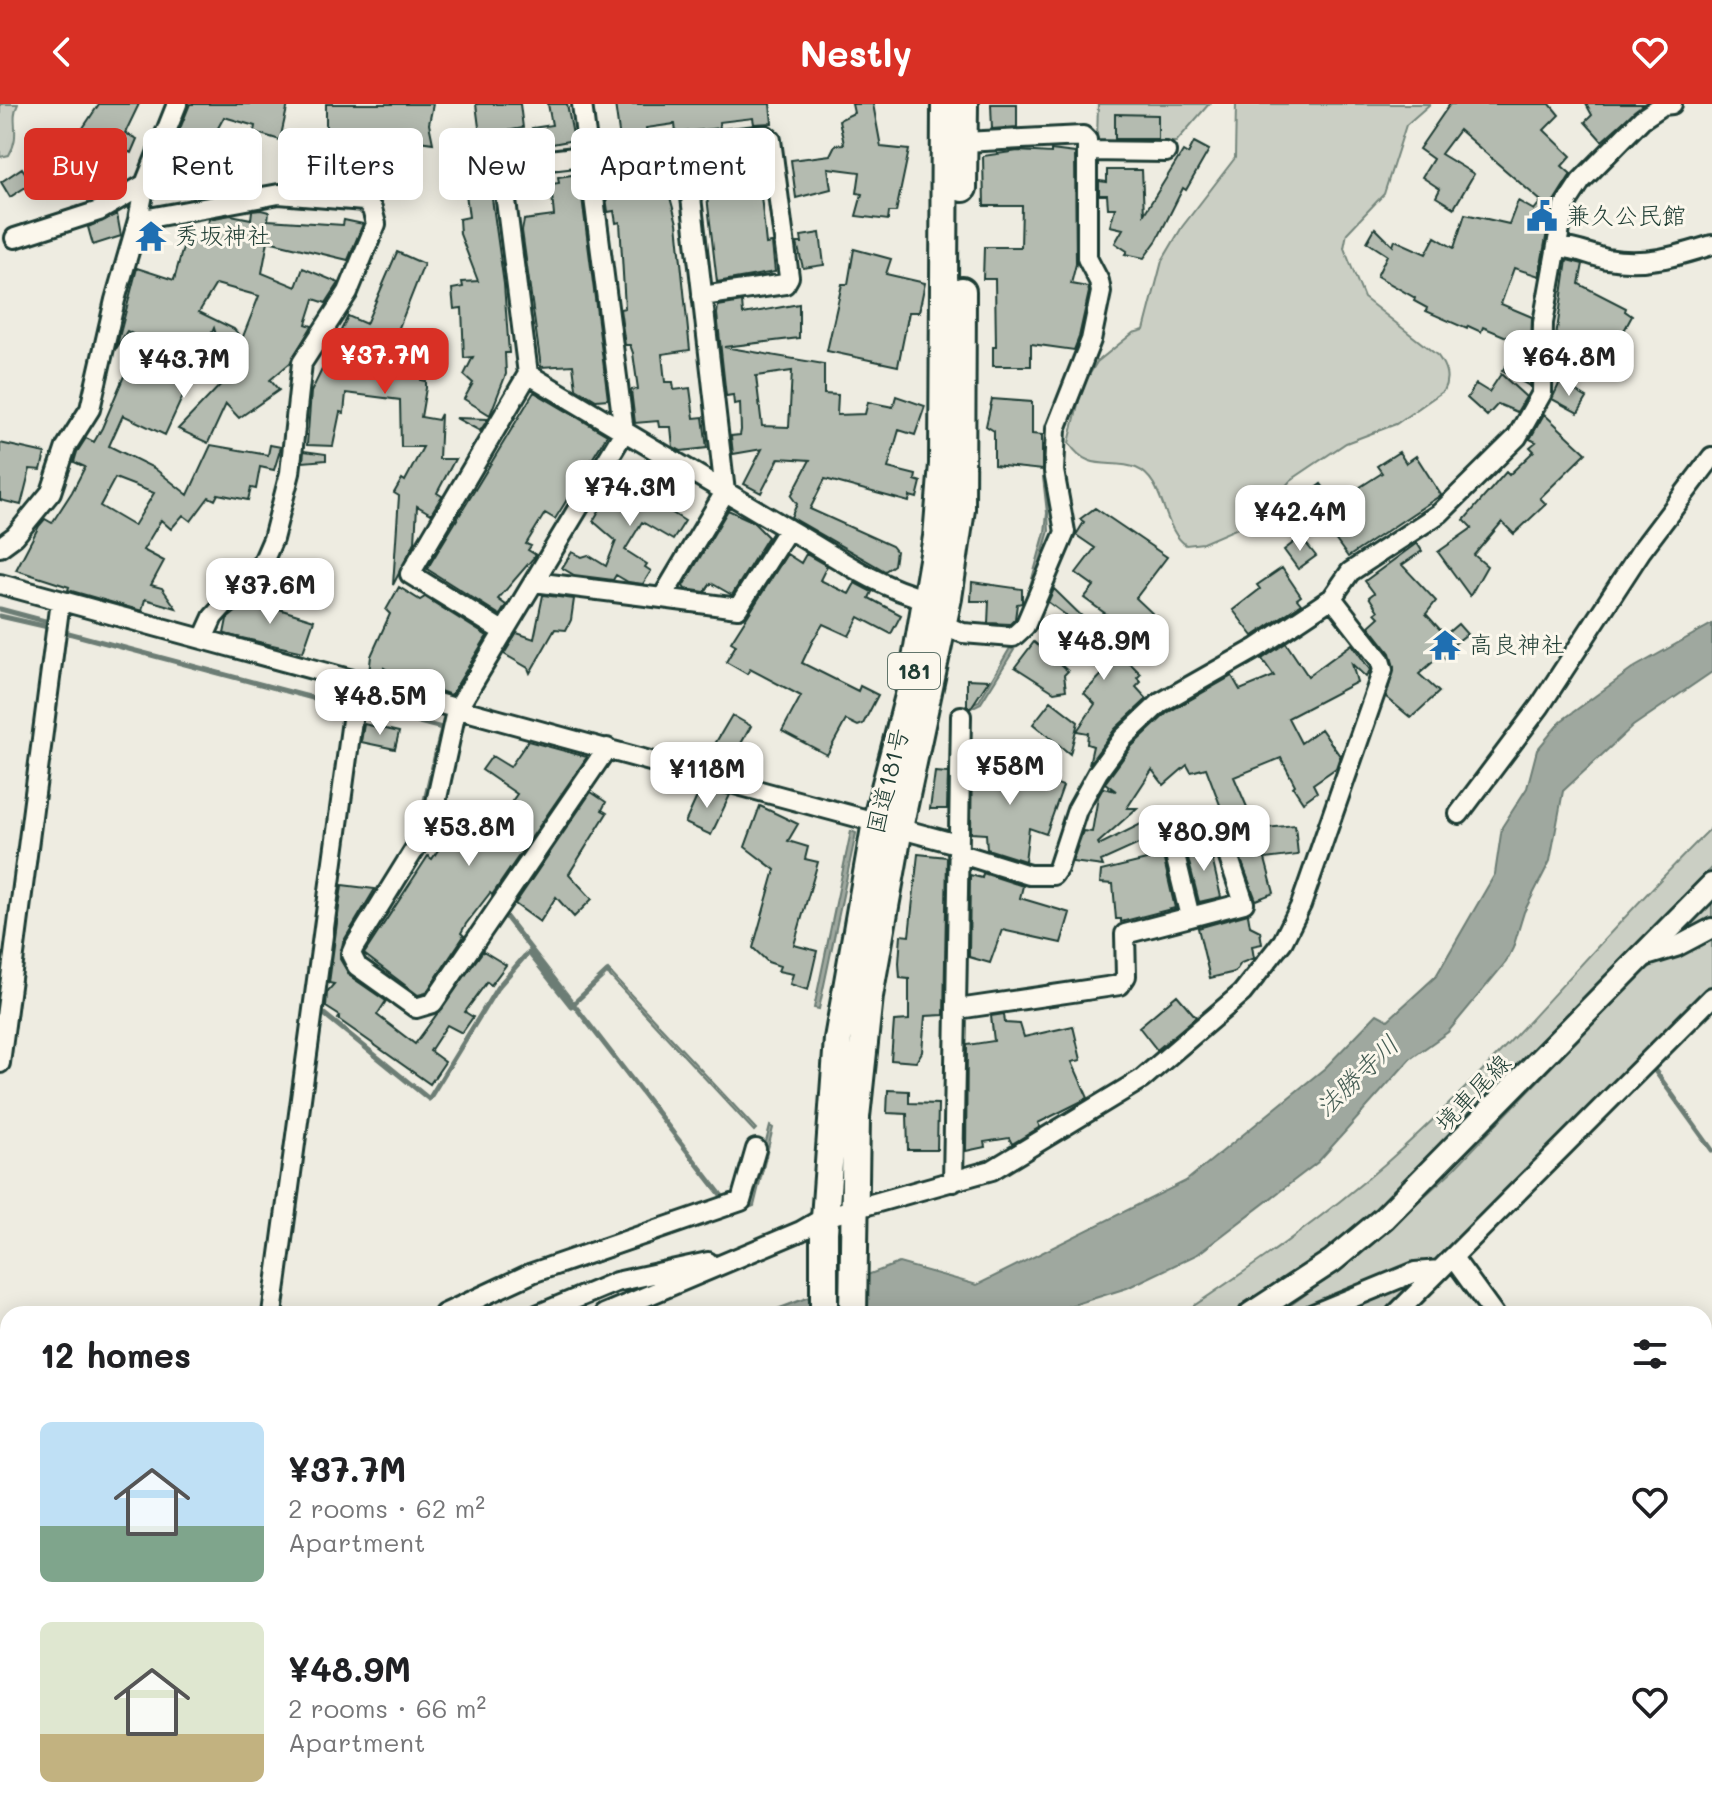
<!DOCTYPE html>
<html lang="en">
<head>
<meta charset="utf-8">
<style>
	:root { --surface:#fff; --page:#f2f2f2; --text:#202124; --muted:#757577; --accent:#d93025 }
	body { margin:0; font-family:Mali,"Klee One",sans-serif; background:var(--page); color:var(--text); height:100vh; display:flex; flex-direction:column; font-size:30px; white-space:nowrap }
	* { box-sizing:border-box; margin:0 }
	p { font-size:26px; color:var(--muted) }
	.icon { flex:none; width:44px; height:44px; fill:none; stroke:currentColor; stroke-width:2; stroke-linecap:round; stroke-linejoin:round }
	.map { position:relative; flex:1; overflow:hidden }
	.side { position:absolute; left:0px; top:1202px; width:1712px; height:512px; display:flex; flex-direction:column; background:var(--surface); border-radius:24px 24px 0 0; box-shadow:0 4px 20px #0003 }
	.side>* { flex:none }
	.top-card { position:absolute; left:24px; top:24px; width:800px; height:72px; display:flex; gap:16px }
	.price { position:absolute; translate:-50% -68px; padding:0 18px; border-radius:16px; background:#fff; color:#222; font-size:26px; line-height:52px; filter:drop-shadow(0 2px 4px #0008) }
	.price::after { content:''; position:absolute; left:50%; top:48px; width:24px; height:18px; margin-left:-12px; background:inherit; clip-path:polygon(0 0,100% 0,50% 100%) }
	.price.current { background:var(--accent); color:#fff }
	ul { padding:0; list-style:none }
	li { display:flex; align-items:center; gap:24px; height:200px; padding:0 40px }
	li span { display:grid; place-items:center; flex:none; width:224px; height:160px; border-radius:12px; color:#555 }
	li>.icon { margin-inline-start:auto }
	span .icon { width:96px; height:96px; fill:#fffc; stroke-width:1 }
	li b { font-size:34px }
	h2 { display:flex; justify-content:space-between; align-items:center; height:96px; padding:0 40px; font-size:34px }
	.chip { padding:0 28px; border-radius:12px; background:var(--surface); box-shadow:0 4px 20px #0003; font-size:28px; line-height:72px }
	.chip.current { background:var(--accent); color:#fff }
	header { display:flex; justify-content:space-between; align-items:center; height:104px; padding:0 40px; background:var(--accent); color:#fff; font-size:36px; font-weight:800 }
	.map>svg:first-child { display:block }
	.built { fill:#ddddd2 }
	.green { fill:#cbcfc4; stroke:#75867c; stroke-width:2 }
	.water { fill:#9fa89f; stroke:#6c7d74; stroke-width:2 }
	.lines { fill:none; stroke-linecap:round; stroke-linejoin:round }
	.stream { stroke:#6c7d74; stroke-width:5 }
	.building { fill:#b4bbb0; stroke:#1f3d34; stroke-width:2; fill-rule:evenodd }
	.minor-casing { stroke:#1f3d34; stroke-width:24 }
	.major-casing { stroke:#1f3d34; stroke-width:28 }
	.highway-casing { stroke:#1f3d34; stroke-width:32 }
	.minor { stroke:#fbf7ec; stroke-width:18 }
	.major { stroke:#fbf7ec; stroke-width:22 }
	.highway { stroke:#fbf7ec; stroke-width:26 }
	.labels { text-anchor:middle; stroke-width:6; stroke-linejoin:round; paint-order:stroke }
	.shield { fill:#fbf7ec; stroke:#61756b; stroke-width:2 }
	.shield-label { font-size:22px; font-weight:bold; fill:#1f3d34 }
	.poi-label { font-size:24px; fill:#1f3d34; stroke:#fbf7ec; text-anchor:start }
	.street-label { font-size:24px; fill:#1f3d34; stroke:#fbf7ec }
	.water-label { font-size:26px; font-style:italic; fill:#455d54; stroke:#fbf7ec }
</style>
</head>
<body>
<header><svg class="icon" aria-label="back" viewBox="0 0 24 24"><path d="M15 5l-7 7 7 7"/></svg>Nestly<svg class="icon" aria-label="heart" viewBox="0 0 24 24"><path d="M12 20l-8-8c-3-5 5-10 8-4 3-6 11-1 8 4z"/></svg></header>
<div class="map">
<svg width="1712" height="1714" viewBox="0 0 1712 1714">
	<rect width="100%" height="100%" fill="#eeece1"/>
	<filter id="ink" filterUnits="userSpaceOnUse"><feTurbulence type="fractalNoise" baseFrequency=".0125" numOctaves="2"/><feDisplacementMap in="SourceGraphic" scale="16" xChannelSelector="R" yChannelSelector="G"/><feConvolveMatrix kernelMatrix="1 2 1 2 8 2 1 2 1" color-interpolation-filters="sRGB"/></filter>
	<g filter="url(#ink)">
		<!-- built -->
		<path class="built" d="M446 1706H663V1714H438Z"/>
		<!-- green -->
		<path class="green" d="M0 0H18C9 17 22 28 9 51L0 53Z
			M1098 0H1209L1176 38 1097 37Z
			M1236 0H1430L1406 21 1384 90 1347 129 1344 144 1364 194 1438 252C1446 263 1450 274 1443 287L1396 320 1346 339 1291 376 1267 403 1245 421 1203 439 1186 441C1161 424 1166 376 1136 364 1112 354 1089 370 1069 339L1082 283 1097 258 1133 229 1144 226 1162 157 1182 123 1235 54Z
			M1712 723V763L1448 1037 1355 1124 1280 1181 1232 1210H1187L1186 1207C1255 1161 1323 1114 1386 1059 1503 956 1601 832 1712 723Z
			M1712 797V820L1672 836Z
			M1712 830V888L1445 1155 1304 1210H1278L1358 1153 1454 1065 1644 866Z
			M1421 1172 1390 1210H1326Z"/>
		<!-- water -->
		<path class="water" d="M1073 255 1075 256 1046 374 1049 427 1030 493H1027L1045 428 1047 409 1043 373 1048 324Z
			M1712 520V568L1633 622 1563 687 1550 757 1524 808 1513 844 1506 858 1448 928 1410 955 1318 1058 1198 1150 1127 1184 1044 1210H764L899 1159 977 1181 1186 1077 1325 964 1377 910 1388 916 1436 872 1495 770 1502 723 1527 684 1537 646 1561 617 1635 563Z
			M1010 544 1014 546 981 599 967 606 966 601 979 597Z
			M851 727 856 729 819 905 814 904Z
			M608 866 756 1025 754 1027 606 868Z
			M770 1022 773 1024 754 1102 558 1172 556 1168 750 1100Z
			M73 1706H172L163 1714H63Z"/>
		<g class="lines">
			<!-- stream -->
			<path class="stream" d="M0 505 45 517
				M0 512 48 523V528
				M61 527 309 593 345 603V607
				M366 604 442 624 422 709
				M436 723 449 739
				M503 809 725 1096
				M318 905 429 995 497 884 525 852 529 849 571 902 607 868 609 870
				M1649 968 1653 964 1712 1046
				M1499 1119 1574 1044
				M0 1536 8 1529
				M776 1706 777 1714
				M1516 1706 1522 1714
				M371 1714 380 1706
				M435 1714 443 1706"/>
		</g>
		<!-- building -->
		<path class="building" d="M99 0H139L125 29 137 35 131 49 98 34 82 58 67 48Z
			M190 0H288L280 36 254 28 255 22 224 13 206 46 219 52 211 75 169 52Z
			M326 0H433L429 20 433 39 383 32 380 60 388 89 363 85 360 77 318 74 314 71 321 36H326Z
			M476 0H520L523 24 500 28 501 36 481 39Z
			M548 0H567L574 36 536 43 532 24 552 21Z
			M615 0H770L772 19 754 20 753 14 719 18 720 24 676 29 675 20 646 24 647 33 620 36Z
			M852 0H873L881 43 909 46 896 108H889L888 116 856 112 862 90 857 89 860 68 828 64 831 85 796 94 791 56 830 51 835 41 844 40 839 16 854 9Z
			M991 0H1017V23L992 25Z
			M1450 0H1550L1559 11 1544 26 1571 52 1562 62 1571 70 1552 100 1539 172 1514 164 1501 200 1532 213 1530 282 1502 267 1508 259 1509 234 1483 223 1481 228 1468 222 1467 225 1426 207 1427 204 1414 197 1415 194 1377 172 1387 151 1367 138 1375 124 1393 142 1395 136 1426 150 1435 133 1454 144 1465 110 1509 120 1518 97 1534 106 1541 97 1459 26 1441 50 1474 70 1454 104 1436 93 1440 85 1422 73 1433 55 1419 45Z
			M1586 0H1643L1602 37 1585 18 1592 11Z
			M1115 10 1158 11V35H1115Z
			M1194 38 1209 46 1186 86 1183 84 1157 136 1144 154 1125 150 1127 147 1115 139 1123 125 1110 122 1115 104H1108L1107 91H1099V77L1107 78V66H1142L1144 110 1183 47 1188 50Z
			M753 45V48L760 47 764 72H759L766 140 772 139 775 168 717 178 702 50Z
			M1051 46 1075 49 1076 160 1071 180 1088 183 1089 188 1079 233 1074 246 1031 240V262H993V243H996L995 175H983L984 143H1021L1022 102H984L983 52 1018 47 1051 49Z
			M669 54 672 81 667 82 677 119 690 246 662 250 665 278H673L674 286 690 284 694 314 703 313 707 344 681 347 673 343 671 323H659L658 317 635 319 631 286 638 285 633 249 630 241H625L620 205 625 204 620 118 616 119 614 107 608 108 602 64Z
			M22 64 32 79 10 93 1 78Z
			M579 70 608 295 596 296 576 284 573 261 541 263 522 127 524 116 554 112 551 80 559 79 558 73Z
			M204 73 218 76 215 90 200 92Z
			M489 73 504 180 509 249H505L506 270 490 311 464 295 473 279 464 271 473 253 464 254 462 204 454 205 452 185 463 183 462 178 478 177 460 130 459 115 469 113 464 74Z
			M261 106 269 108 268 116 343 121 344 116 363 120 348 156 268 137 262 169 296 183 303 164 339 179 326 199 314 195 306 220 312 222 290 259 270 276 279 286 239 314 226 300 208 339 178 325 229 272 225 267 237 264 219 241 214 224 165 331 123 311 109 342 154 364 188 391 211 341 268 351 270 341 281 343 274 366 260 363 256 385 251 384 248 396 218 390 215 396 209 393 191 417 183 411 171 425 161 416 143 446 164 457 151 481 162 484 176 504 145 495 142 507 68 486 69 483 16 466 39 422 45 415 52 419 72 388 85 363 74 358 77 348 86 334 94 338 102 324 140 234 127 227 116 245 137 164 174 176 185 136 205 142 209 115 231 111 251 115 252 107ZM216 180 259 192 242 235 234 225 199 208ZM115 374 154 389 134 422 100 402Z
			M117 110 121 132 93 141 88 123Z
			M820 129 824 161 803 164 797 139H802L801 132Z
			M854 145 891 155 886 170 925 179 919 208H909L898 262 827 247 842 180H848Z
			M397 148 424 160 391 244 422 248 421 276 426 277V284L421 313 438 316 441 310 439 355H455L437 389 442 392 431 410 417 402 415 438 393 481 399 392 394 389 402 375 405 377 423 343H401L400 296 346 289 344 309 340 308 333 342 307 341 311 288 348 212 366 220Z
			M1567 156 1583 160 1579 180 1626 204 1625 207 1632 212 1614 245 1610 242 1607 248 1575 234 1569 246 1555 240Z
			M742 198 743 210 799 200V234L724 243 824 260V290L838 291 837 311 865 310 868 298 893 303 896 292 925 302 915 331 899 326 888 364 916 371 915 376 921 378 917 394 910 392 909 398 825 375 810 405 892 442 896 447 894 461 885 467 791 413 797 400 791 392 810 356 779 354 761 389 744 380 762 345 733 350 731 332 740 331 741 326 740 299 734 300 733 291 726 292 717 210 718 202ZM792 267 789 323 762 322 756 272Z
			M1501 270 1526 293 1517 308 1498 300 1487 312 1467 294 1476 280 1489 288Z
			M1560 278 1587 294 1578 309 1552 295Z
			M534 288 607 331 555 415 545 409 526 440 531 442 528 446 536 451 498 495 506 501 500 511 427 465Z
			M992 295 1032 298V330L1042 331V366L994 361V327L986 322Z
			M1544 310 1586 349 1540 394 1546 400 1514 430 1502 418 1474 451 1487 462 1470 492 1438 448 1472 424 1464 416 1506 368 1509 371 1534 347 1530 343 1536 338 1530 335Z
			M456 314 488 315 480 327Z
			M0 339 45 349 41 366 30 365 21 401 0 396Z
			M304 347 326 350V356L303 358Z
			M1399 348 1406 359 1416 352 1441 391 1348 453 1304 392 1321 380 1335 399 1382 369 1377 362Z
			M654 364 682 379 666 405 685 417 673 436 642 418 625 446 647 460 645 463 651 467 643 480 628 478 616 471 613 476 574 471 562 464 572 448 582 453 588 451 606 462 616 437 593 417 616 378 637 391Z
			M1095 404 1167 453 1136 494 1152 509 1135 531 1084 494 1094 482 1076 469 1095 444 1076 431 1084 418 1080 415Z
			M728 406 752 417 768 433 732 491 711 479 705 488 685 485 683 482Z
			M1301 433 1316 452 1298 465 1284 446Z
			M1417 439 1422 447 1402 461 1436 497 1426 510 1445 531 1458 520 1467 530 1453 541 1457 546 1446 556 1441 551 1419 570 1439 588 1411 614 1386 593 1394 563 1390 549 1369 522 1379 513 1375 509 1378 507 1369 493 1374 489 1365 477Z
			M787 450 801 459 806 450 827 462 820 476 849 490 855 479 872 488 869 494 901 511 891 530 859 513 849 532 823 520 812 538 802 559 858 587 860 582 878 591 863 620 858 622 846 616 827 651 782 627 801 592 750 565 747 570 726 558 736 541 731 538Z
			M1282 464 1301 492 1297 495 1301 500 1253 532 1233 506 1260 485 1257 481Z
			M972 478 1022 485V499L1017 500 1015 515 1010 520 988 519 989 497H971Z
			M399 483 420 496 425 493 487 532 451 591 420 580 411 581 384 564 383 573 369 569 371 552 390 510 386 506Z
			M1054 485 1141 570 1137 574 1141 578 1136 583 1147 595 1115 625 1089 660 1093 642 1087 640 1088 629 1077 627 1095 600 1084 589 1113 559 1069 526 1075 518 1048 498Z
			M543 491 574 495 571 516 566 526 555 525 530 569 528 564 504 550 517 529 534 535Z
			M250 496 314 516 303 548 224 530 227 515Z
			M1034 538 1068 567 1064 571 1066 586 1054 588 1015 563Z
			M1286 539 1308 572 1352 540 1370 566 1366 573 1352 560 1357 578 1288 614 1301 639 1321 625 1340 652 1336 664 1313 680 1317 688 1303 698 1293 683 1295 681 1281 654 1234 673 1253 717 1256 716 1258 722 1265 720 1266 724 1295 721 1298 751 1265 755 1274 789 1256 796 1206 664 1191 668 1187 661 1164 681 1152 666 1127 704H1137L1098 739 1099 741 1169 706 1205 709 1167 723 1159 731 1101 757 1103 762 1072 758 1083 727 1092 728 1098 693 1103 684 1116 687 1105 679 1132 642 1167 609 1232 572 1240 586 1274 572 1262 555Z
			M967 575 989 576 970 605 967 602Z
			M1051 597 1078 618 1070 650 1033 620Z
			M732 611 751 622 731 657 712 645Z
			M364 620 399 628 395 645 361 638Z
			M528 637 587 653 492 791 490 789 466 820 461 829 464 832 426 889 418 891 364 850 428 752 432 755 446 734 440 727 445 715 453 722 468 702 495 721 517 690 482 666 492 652 510 663Z
			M972 653 999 655 998 667 1031 676 1032 671 1063 682 1046 730 1029 724 1025 757 987 745 986 730 971 729Z
			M935 668 948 669 947 705H930Z
			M701 684 730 691 711 731 685 719Z
			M591 688 606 698 602 706 607 709 569 770 592 795 574 813 556 793 540 818 515 800Z
			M760 702 798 720 788 737 808 743 805 755 818 758 794 841 817 847 808 886 790 880 793 870 778 867 780 862 768 858 753 844 775 766 745 743Z
			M1209 741 1221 793 1199 798 1186 746Z
			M918 750 947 753 944 911 925 912 922 948 916 958 891 956 894 917 909 916V875L900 874 899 859 901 831 909 832Z
			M1163 752 1175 804 1121 818V815H1116L1113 780 1100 779 1101 767Z
			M983 769 1023 782 1020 794 1070 809 1061 839 1002 826 990 859 969 853 970 771 982 774Z
			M342 781 375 785 343 838 340 855 350 872 386 897 377 911 415 940 483 847 506 861 491 881 487 878 465 908 473 913 462 929 447 921 430 947 445 958 430 980 338 915 340 912 326 903 327 888 334 880 329 879Z
			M1248 810 1250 822 1260 827 1262 840 1252 842 1254 854 1241 859 1235 868 1210 874 1198 824Z
			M1177 891 1196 913 1157 946 1139 923Z
			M1004 910 1005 919 1020 920 1024 933 1073 922 1081 956 1072 958 1088 994 1038 1019 1040 1023 1012 1040 1009 1034 984 1038 985 1043 966 1047 967 941 994 937 991 912Z
			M888 986 909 987V999L938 1000 937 1046H908L907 1010 887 1009Z"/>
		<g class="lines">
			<defs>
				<path id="minor" d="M582 0 624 328 456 607 432 717 354 843 351 850 357 862 416 904 433 899 607 644
					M1087 47 1166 48
					M145 80 177 0
					M15 134 99 107 145 80 138 116
					M1558 143C1576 144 1590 151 1607 155 1645 162 1677 152 1712 141
					M528 270 503 73 506 61 765 31 771 36 789 173 785 180 702 192
					M0 443 15 432 51 388 66 343 90 305 115 196 138 116 279 90 364 97 372 105 376 120 348 188 302 259 290 369 273 435 263 458 213 513 203 535
					M534 478 662 494 725 388 685 41
					M0 480C319 569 638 654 957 740
					M662 494 738 504 788 425C832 450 876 483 926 495L941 520 963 529 1013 533 1025 522 1065 428 1054 367 1056 325 1091 236 1101 188 1099 177 1087 154V36L1083 32 964 38
					M504 528 410 470 528 270 788 425
					M1459 710 1540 602 1641 447 1712 353
					M958 749 1029 771H1053L1058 764 1077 706 1098 668 1123 634 1160 599 1257 544 1332 494 1350 468 1440 409 1517 333 1542 289 1543 219 1564 103 1581 77 1642 15 1663 1 1672 0
					M1640 854 1676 843 1712 824
					M958 905 1120 881 1126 872 1125 830 1244 799 1220 727 1210 720 1171 734 1190 813
					M0 959 60 497
					M953 1078 961 612
					M1454 1155 1494 1210
					M272 1210 357 579
					M444 1210 532 1169 741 1097 756 1045
					M539 1210 616 1178 708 1158
					M604 1210 801 1127 825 1113 992 1066 1142 975 1242 889 1283 837 1301 801 1383 566 1380 556 1332 494
					M1313 1210 1415 1168 1440 1166
					M1396 1210 1712 893
					M0 1268 8 1269
					M1704 1281 1712 1276
					M1704 1503 1712 1514
					M0 1600 8 1594
					M790 1706 792 1714
					M951 1706V1714
					M1181 1706 1187 1714
					M667 1714V1706
					M1081 1714 1083 1706"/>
				<path id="major" d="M1251 1210 1332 1157 1384 1114 1712 781
					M301 1714 310 1706"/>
				<path id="highway" d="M963 84 964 0
					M824 1210V1128L838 935 876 718 911 584 937 433 943 360 945 0
					M853 1210 856 1013 869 892 899 724 948 494 961 405 962 187
					M837 1706V1714
					M856 1706 857 1714"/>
			</defs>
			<!-- minor casing -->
			<use href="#minor" class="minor-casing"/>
			<!-- major casing -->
			<use href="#major" class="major-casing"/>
			<!-- highway casing -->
			<use href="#highway" class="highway-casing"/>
			<!-- minor -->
			<use href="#minor" class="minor"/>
			<!-- major -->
			<use href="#major" class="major"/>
			<!-- highway -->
			<use href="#highway" class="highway"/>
		</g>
	</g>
	<!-- icons -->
	<defs>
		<symbol id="civic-bare" viewBox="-9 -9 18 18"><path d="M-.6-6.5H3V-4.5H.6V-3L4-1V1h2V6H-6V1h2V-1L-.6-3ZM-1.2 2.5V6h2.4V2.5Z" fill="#1f6fb2" stroke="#fbf7ec" stroke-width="2.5" paint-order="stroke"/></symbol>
		<symbol id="temple-bare" viewBox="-9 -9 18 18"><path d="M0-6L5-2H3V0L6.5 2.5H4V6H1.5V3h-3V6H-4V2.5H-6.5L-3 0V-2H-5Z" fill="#1f6fb2" stroke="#fbf7ec" stroke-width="2.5" paint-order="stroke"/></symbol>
	</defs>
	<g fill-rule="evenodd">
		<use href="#civic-bare" x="1520" y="90" width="44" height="44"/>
		<use href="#temple-bare" x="129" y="110" width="44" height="44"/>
		<use href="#temple-bare" x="1423" y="519" width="44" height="44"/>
	</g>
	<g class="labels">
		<!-- shield labels -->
		<rect class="shield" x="888" y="549" width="52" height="36" rx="6"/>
		<g class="shield-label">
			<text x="914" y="575">181</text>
		</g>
		<!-- poi labels -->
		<g class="poi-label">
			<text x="1566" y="120">兼久公民館</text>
			<text x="175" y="140">秀坂神社</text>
			<text x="1469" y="549">高良神社</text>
		</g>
		<!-- street labels -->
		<g class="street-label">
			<text transform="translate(888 677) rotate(-76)" y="8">国道181号</text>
			<text transform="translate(1473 989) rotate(-46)" y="8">境車尾線</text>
		</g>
		<!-- water labels -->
		<g class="water-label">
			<text transform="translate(1357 972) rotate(-44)" y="9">法勝寺川</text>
		</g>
	</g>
</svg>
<b class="price current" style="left:385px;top:292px">¥37.7M</b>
<b class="price" style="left:1569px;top:294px">¥64.8M</b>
<b class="price" style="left:184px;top:296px">¥43.7M</b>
<b class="price" style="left:630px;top:424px">¥74.3M</b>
<b class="price" style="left:1300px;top:449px">¥42.4M</b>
<b class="price" style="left:270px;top:522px">¥37.6M</b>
<b class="price" style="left:1104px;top:578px">¥48.9M</b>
<b class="price" style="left:380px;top:633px">¥48.5M</b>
<b class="price" style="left:1010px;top:703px">¥58M</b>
<b class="price" style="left:707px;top:706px">¥118M</b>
<b class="price" style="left:469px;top:764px">¥53.8M</b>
<b class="price" style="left:1204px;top:769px">¥80.9M</b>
<div class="top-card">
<a class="chip current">Buy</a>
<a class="chip">Rent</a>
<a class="chip">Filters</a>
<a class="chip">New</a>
<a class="chip">Apartment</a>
</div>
<section class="side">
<h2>12 homes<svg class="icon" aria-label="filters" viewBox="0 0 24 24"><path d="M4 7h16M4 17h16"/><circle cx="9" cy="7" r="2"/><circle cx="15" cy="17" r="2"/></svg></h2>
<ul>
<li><span style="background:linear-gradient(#bfe0f5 65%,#7fa58c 0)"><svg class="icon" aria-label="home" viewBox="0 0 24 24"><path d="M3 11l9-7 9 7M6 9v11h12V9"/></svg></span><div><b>¥37.7M</b><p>2 rooms · 62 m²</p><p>Apartment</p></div><svg class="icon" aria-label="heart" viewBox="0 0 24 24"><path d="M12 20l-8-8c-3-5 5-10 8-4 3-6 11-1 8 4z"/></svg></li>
<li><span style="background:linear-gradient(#dfe7d0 70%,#c2b280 0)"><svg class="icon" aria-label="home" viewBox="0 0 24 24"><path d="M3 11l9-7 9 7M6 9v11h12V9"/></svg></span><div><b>¥48.9M</b><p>2 rooms · 66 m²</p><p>Apartment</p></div><svg class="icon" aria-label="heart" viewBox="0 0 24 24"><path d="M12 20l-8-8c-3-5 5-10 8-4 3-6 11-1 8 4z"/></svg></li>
</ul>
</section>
</div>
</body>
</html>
